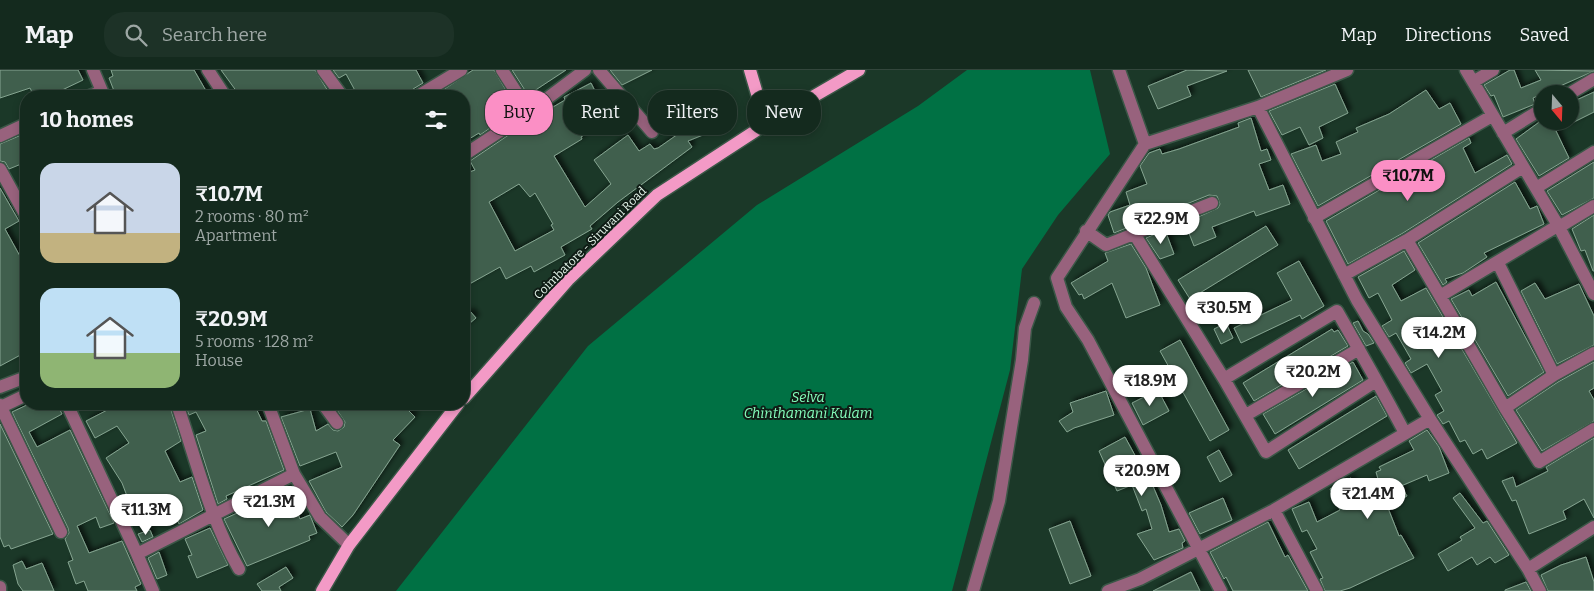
<!DOCTYPE html>
<html lang="en">
<head>
<meta charset="utf-8">
<style>
	:root { --surface:#142a1e; --page:#1d3227; --text:#f1f3f6; --muted:#9da7a4; --line:#33463c; --accent:#fb8fc5 }
	body { margin:0; font-family:Bitter,serif; background:var(--page); color:var(--text); height:100vh; display:flex; flex-direction:column; font-size:19px; white-space:nowrap }
	* { box-sizing:border-box; margin:0 }
	p { font-size:16px; color:var(--muted) }
	.icon { flex:none; width:28px; height:28px; fill:none; stroke:currentColor; stroke-width:2; stroke-linecap:round; stroke-linejoin:round }
	.map { position:relative; flex:1; overflow:hidden }
	.panel { position:absolute; left:20px; top:20px; width:450px; height:320px; display:flex; flex-direction:column; background:var(--surface); border-radius:20px; box-shadow:0 2px 8px #0003,0 0 0 1px var(--line) }
	.panel>* { flex:none }
	.top-card { position:absolute; left:485px; top:20px; width:475px; height:45px; display:flex; gap:10px }
	.needle { width:32px; rotate:161deg }
	.controls { position:absolute; left:1534px; top:15px; display:grid; gap:10px }
	.controls a { display:grid; place-items:center; width:45px; height:45px; border-radius:50%; background:var(--surface); box-shadow:0 2px 8px #0003,0 0 0 1px var(--line); font-size:25px }
	.price { position:absolute; translate:-50% -42px; padding:0 11px; border-radius:18px; background:#fff; color:#222; font-size:16px; line-height:32px; filter:drop-shadow(0 1px 2px #0008) }
	.price::after { content:''; position:absolute; left:50%; top:30px; width:15px; height:11px; margin-left:-8px; background:inherit; clip-path:polygon(0 0,100% 0,50% 100%) }
	.price.selected { background:var(--accent); color:#111 }
	ul { padding:0; list-style:none }
	li { display:flex; align-items:center; gap:15px; height:125px; padding:0 20px }
	li span { display:grid; place-items:center; flex:none; width:140px; height:100px; border-radius:15px; color:#555 }
	li>.icon { margin-inline-start:auto }
	span .icon { width:60px; height:60px; fill:#fffc; stroke-width:1 }
	li b { font-size:21px }
	h2 { display:flex; justify-content:space-between; align-items:center; height:60px; padding:0 20px; font-size:21px }
	.pill { padding:0 18px; border-radius:20px; background:var(--surface); box-shadow:0 2px 8px #0003,0 0 0 1px var(--line); font-size:18px; line-height:45px }
	.pill.selected { background:var(--accent); color:#111 }
	header { display:flex; align-items:center; gap:30px; box-sizing:border-box; height:70px; padding:0 25px; background:var(--surface); border-bottom:1px solid var(--line) }
	header strong { font-size:24px }
	nav { display:flex; gap:28px; margin-inline-start:auto; font-size:18px }
	.search { width:350px; height:45px; background:var(--page); display:flex; align-items:center; gap:12px; box-sizing:border-box; padding:0 18px; border-radius:20px; color:var(--muted); font-size:19px }
	.map>svg:first-child { display:block }
	.water { fill:#007144 }
	.building { fill:#415f4d; stroke:#85a591; fill-rule:evenodd; filter:url(#shadow) }
	.lines { fill:none; stroke-linecap:round; stroke-linejoin:round }
	.minor-casing { stroke:#3b5747; stroke-width:15 }
	.major-casing { stroke:#3b5747; stroke-width:15 }
	.minor { stroke:#98627d; stroke-width:12 }
	.major { stroke:#f39ac6; stroke-width:12 }
	.labels { text-anchor:middle; stroke-width:4; stroke-linejoin:round; paint-order:stroke }
	.street-label { font-size:12px; fill:#e6f7ec; stroke:#0f1c15 }
	.water-label { font-size:14px; font-style:italic; fill:#84fdbb; stroke:#0f1c15 }
</style>
</head>
<body>
<header>
<strong>Map</strong>
<div class="search"><svg class="icon" aria-label="search" viewBox="0 0 24 24"><circle cx="10" cy="10" r="6"/><path d="M15 15l6 6"/></svg>Search here</div>
<nav><a>Map</a><a>Directions</a><a>Saved</a></nav>
</header>
<div class="map">
<svg width="1594" height="521" viewBox="0 0 1594 521">
	<defs>
		<filter id="shadow"><feDropShadow dx="3.5" dy="-3.5" stdDeviation="2.5" flood-color="#0009"/></filter>
	</defs>
	<rect width="100%" height="100%" fill="#1b3828"/>
	<!-- water -->
	<path class="water" d="M967 0H1090L1110 84 1058 145 1022 199 1010 300 952 521H396L588 276 757 135 918 36Z"/>
	<!-- building -->
	<path class="building" d="M0 0H78L83 10 60 21 62 26H34L30 18 0 28Z
		M111 0H194L209 26H116L109 8 113 6Z
		M221 0H315L331 26H240Z
		M333 0H416L423 13 413 19 410 26H358L346 4 339 8Z
		M473 0H494L516 37 501 45 503 49 480 65 479 63 464 72V26H434Z
		M512 0H566L528 25Z
		M610 0H652L622 15Z
		M1187 0 1227 1 1187 16 1191 26 1158 39 1148 16Z
		M1248 0H1326L1261 27Z
		M1510 0H1514L1521 18 1541 10 1535 0 1594 1 1533 28 1535 34 1503 47 1494 25 1491 26 1484 15Z
		M591 13 599 29 602 27 614 45 581 67 582 69 554 86 585 137 611 114 594 90 628 65 639 81 650 74 654 79 658 78 681 62 699 55 703 65 688 71 692 77 618 132 590 156 592 159 561 177 565 185 534 202 531 196 506 209 500 197 464 217V104L475 100 470 91 513 62 535 52 533 49 536 47 565 30 564 27ZM519 114 530 127 535 123 553 154 551 155 554 160 515 181 489 132Z
		M1335 14 1348 43 1319 57 1323 68 1309 75 1300 57 1282 65 1269 41Z
		M1426 20 1439 39 1450 33 1461 54 1318 136 1291 84 1316 75 1322 91 1341 84 1336 72 1358 62 1356 58 1389 44Z
		M1594 22V42L1556 61 1569 88 1539 106 1516 69 1542 50 1570 51V33Z
		M726 40 730 52 703 62 699 50Z
		M1251 48 1261 81 1267 79 1271 90 1259 94 1269 120 1283 115 1290 134 1256 146 1254 141 1212 157 1216 167 1194 176 1185 153 1218 138 1220 134 1217 126 1209 125 1179 137 1178 135 1158 142 1159 145 1114 163 1108 145 1110 142 1130 135 1126 122 1147 114 1140 96 1149 83 1160 79 1162 84 1179 79 1239 57 1238 53Z
		M26 63V92L9 99 5 92 0 91V74Z
		M1469 68 1471 73 1463 78 1475 103 1507 85 1512 94 1403 163 1348 194 1326 151Z
		M1594 92V128L1562 145 1547 121Z
		M1515 112 1530 139 1537 136 1544 154 1484 183 1487 187 1463 203 1445 209 1447 212 1443 215 1418 173Z
		M0 118 19 151 5 159 21 188 26 185V282L0 296Z
		M1594 145V201H1593L1585 180 1581 181 1572 159Z
		M1266 156 1278 175 1190 229 1178 210Z
		M1165 160 1174 184 1160 189 1146 168Z
		M1131 174 1146 198 1160 235 1126 248 1112 213 1084 229 1082 224 1079 225 1071 213 1108 191 1105 183Z
		M1404 181 1415 200 1392 215 1401 231 1426 218 1517 373 1487 389 1482 379 1473 384 1465 370 1460 372 1449 351 1443 354 1437 345 1444 341 1435 325 1442 321 1427 294 1411 303 1405 293 1411 289 1396 263 1389 267 1382 256 1392 250 1378 223 1369 228 1358 207Z
		M1299 191 1324 236 1302 249 1300 245 1241 273 1234 258 1292 230 1277 203Z
		M1496 212 1544 302 1508 326 1451 229 1469 220 1472 226Z
		M1535 213 1545 229 1579 214 1594 246V275L1557 294 1521 221Z
		M470 241 476 248 464 258V246Z
		M1358 251 1363 261 1368 264 1374 273 1366 276 1353 253Z
		M1226 253 1233 268 1221 274 1214 259Z
		M1332 259 1334 262 1338 260 1348 276 1254 331 1243 313Z
		M1180 270 1229 360 1210 371 1160 281Z
		M1353 292 1363 310 1275 364 1263 344Z
		M1594 292V318L1589 321 1594 330V351L1542 381 1516 340 1558 312Z
		M1158 320 1169 341 1143 355 1132 333Z
		M1106 321 1114 345 1074 358 1067 362 1059 351 1073 342 1070 333Z
		M1376 326 1387 346 1299 399 1288 380Z
		M29 334H57L62 344 29 362 37 377 70 360 114 453 100 458 96 447 77 456 89 483 122 471 141 514 135 517 137 521H88L84 511 76 514 68 492 73 490 65 469 69 463 68 458 12 342Z
		M119 334H169L181 371 165 381 180 412 192 407 203 440 179 454 177 449 181 448 174 431 131 447 123 428 127 426 122 413 106 388 129 373 117 356 95 368 86 351Z
		M185 334H254L262 351H266L284 400 226 426 227 429 218 434 196 365 206 361 196 342 189 345Z
		M333 334H416L409 341 415 347 393 370 400 375 353 445 342 457 326 442 309 411 342 397 336 382 300 396 281 347 310 339 316 361 328 354 333 360 338 361 344 357 345 352Z
		M0 354 53 464 11 479 9 475 4 477 0 467Z
		M1427 360 1439 377 1449 403 1429 411 1427 405 1401 416 1407 426 1388 438 1399 466 1401 465 1414 488 1350 518 1340 521H1325L1320 509 1323 508 1310 482 1317 479 1307 460 1302 462 1292 439 1309 432 1317 452 1340 440 1330 419 1351 408 1356 420 1378 409 1376 402 1381 400 1379 397 1414 380 1409 371Z
		M1125 367 1137 389 1141 388 1161 435 1169 462 1179 459 1185 471 1182 473 1183 478 1154 490 1137 464 1152 459 1146 439 1142 441 1132 415 1117 421 1099 381Z
		M1594 368V448L1584 429 1563 441 1566 449 1529 464 1516 430 1512 431 1502 411 1513 407 1516 417 1548 401 1546 397Z
		M1219 380 1232 405 1220 412 1207 387Z
		M288 420 300 449 310 445 317 463 309 466 310 470 247 496 224 449Z
		M1460 423 1483 453 1487 451 1509 485 1495 493 1490 487 1477 495 1472 487 1448 501 1438 484 1462 470 1460 467 1475 458 1453 428Z
		M1223 428 1232 450 1200 464 1189 443Z
		M1070 451 1091 506 1070 514 1049 459Z
		M1268 452 1285 487 1288 485 1308 521H1233L1226 507 1224 509 1210 482Z
		M210 458 228 495 197 508 188 486 192 485 185 469Z
		M150 460 153 467 142 472 138 464Z
		M159 482 167 505 157 509 148 488Z
		M1586 487 1594 512V521H1548L1541 505 1561 495Z
		M22 491 26 499 42 493 54 521H23L18 514 13 495Z
		M286 497 293 508 279 517 281 521H262L257 514Z
		M1191 502 1200 521H1153Z
		M1526 512 1531 521H1505V520Z"/>
	<g class="lines">
		<defs>
			<path id="minor" d="M93 0 104 26
				M208 0 225 26
				M323 0 342 26
				M502 0 529 42
				M599 0 652 62
				M1119 0 1145 74 1258 37 1347 0
				M1466 0 1559 157 1594 224
				M1473 12 1493 0
				M1569 24 1594 9
				M90 26 102 21
				M418 26 461 0
				M1258 37 1357 230 1430 349 1528 499 1594 457
				M1503 63 1542 39
				M0 66 26 54
				M1145 74 1057 208 1066 237 1088 270 1221 521
				M464 85 529 42 585 0
				M0 99 26 146
				M1536 118 1594 82
				M1314 148 1492 46
				M1559 155 1440 226 1505 338 1539 392 1594 359
				M1559 157 1594 136
				M1086 161 1106 175 1212 133
				M1135 165 1224 309
				M1407 170 1440 226
				M1498 193 1554 305
				M1344 205 1407 170 1523 97
				M1376 311 1266 382 1224 309 1337 241C1360 281 1383 322 1405 363
				M0 317 26 307
				M67 334 137 484
				M177 334C196 389 210 449 239 499
				M268 334 294 404 320 447 349 475
				M323 334 337 353
				M0 335 61 462
				M1 337 26 325
				M1505 338 1554 305 1594 283
				M1246 345 1359 279
				M1274 440 1317 521
				M1528 499 1540 521
				M0 517V521
				M153 521 137 484 294 404
				M973 521 999 431 1022 290 1025 258 1034 233
				M1108 521 1140 509 1274 440 1430 349"/>
			<path id="major" d="M750 0 766 54
				M464 328 568 210 657 125 766 54 859 0
				M322 521 349 475 458 334"/>
		</defs>
		<!-- minor casing -->
		<use href="#minor" class="minor-casing"/>
		<!-- major casing -->
		<use href="#major" class="major-casing"/>
		<!-- minor -->
		<use href="#minor" class="minor"/>
		<!-- major -->
		<use href="#major" class="major"/>
	</g>
	<g class="labels">
		<!-- street labels -->
		<g class="street-label">
			<text transform="translate(590 173) rotate(-45)" y="4">Coimbatore - Siruvani Road</text>
		</g>
		<!-- water labels -->
		<g class="water-label">
			<text x="808" y="332">Selva<tspan x="808" dy="16">Chinthamani Kulam</tspan></text>
		</g>
	</g>
</svg>
<div class="controls">
<a><svg class="needle" viewBox="-14 -14 28 28"><path d="M0-13l5 13h-10z" fill="#e53935"/><path d="M0 13l5-13h-10z" fill="#9da7a4"/></svg></a>
</div>
<b class="price selected" style="left:1408px;top:132px">₹10.7M</b>
<b class="price" style="left:1161px;top:175px">₹22.9M</b>
<b class="price" style="left:1224px;top:264px">₹30.5M</b>
<b class="price" style="left:1439px;top:289px">₹14.2M</b>
<b class="price" style="left:1313px;top:328px">₹20.2M</b>
<b class="price" style="left:1150px;top:337px">₹18.9M</b>
<b class="price" style="left:1142px;top:427px">₹20.9M</b>
<b class="price" style="left:1368px;top:450px">₹21.4M</b>
<b class="price" style="left:269px;top:458px">₹21.3M</b>
<b class="price" style="left:146px;top:466px">₹11.3M</b>
<div class="top-card">
<a class="pill selected">Buy</a>
<a class="pill">Rent</a>
<a class="pill">Filters</a>
<a class="pill">New</a>
</div>
<section class="panel">
<h2>10 homes<svg class="icon" aria-label="filters" viewBox="0 0 24 24"><path d="M4 7h16M4 17h16"/><circle cx="9" cy="7" r="2"/><circle cx="15" cy="17" r="2"/></svg></h2>
<ul>
<li><span style="background:linear-gradient(#c9d6e8 70%,#c2b280 0)"><svg class="icon" aria-label="home" viewBox="0 0 24 24"><path d="M3 11l9-7 9 7M6 9v11h12V9"/></svg></span><div><b>₹10.7M</b><p>2 rooms · 80 m²</p><p>Apartment</p></div></li>
<li><span style="background:linear-gradient(#bfe0f5 65%,#8fb573 0)"><svg class="icon" aria-label="home" viewBox="0 0 24 24"><path d="M3 11l9-7 9 7M6 9v11h12V9"/></svg></span><div><b>₹20.9M</b><p>5 rooms · 128 m²</p><p>House</p></div></li>
</ul>
</section>
</div>
</body>
</html>
